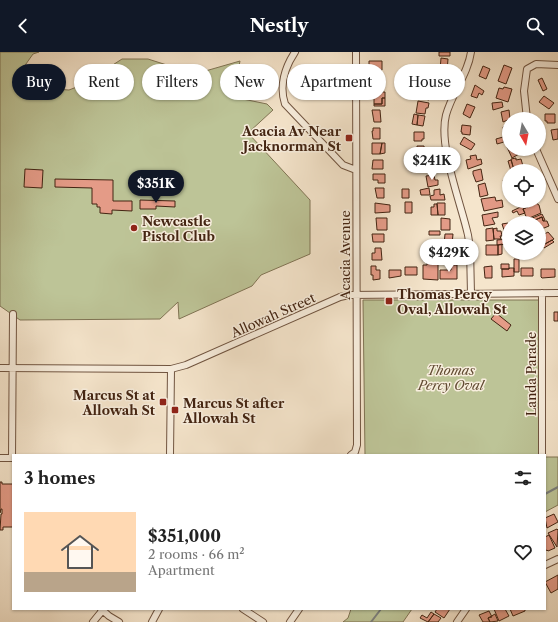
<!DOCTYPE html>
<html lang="en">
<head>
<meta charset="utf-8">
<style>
	:root { --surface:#fff; --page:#f2f2f2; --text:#222; --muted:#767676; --accent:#111827 }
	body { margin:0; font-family:"Libre Caslon Text",serif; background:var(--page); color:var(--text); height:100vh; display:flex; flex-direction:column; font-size:15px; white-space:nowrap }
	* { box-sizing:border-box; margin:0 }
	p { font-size:13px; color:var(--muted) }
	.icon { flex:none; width:22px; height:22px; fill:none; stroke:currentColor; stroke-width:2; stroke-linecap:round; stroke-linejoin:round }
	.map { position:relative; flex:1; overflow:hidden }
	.panel { position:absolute; left:12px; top:402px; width:534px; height:156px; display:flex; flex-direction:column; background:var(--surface); border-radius:0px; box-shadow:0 1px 3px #0004 }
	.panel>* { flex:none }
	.hud { position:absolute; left:12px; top:12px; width:534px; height:36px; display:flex; gap:8px }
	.needle { width:26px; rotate:170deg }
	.tools { position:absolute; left:502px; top:60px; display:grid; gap:8px }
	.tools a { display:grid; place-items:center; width:44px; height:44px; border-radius:50%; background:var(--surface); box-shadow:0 1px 3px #0004; font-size:20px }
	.price { position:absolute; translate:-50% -34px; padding:0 9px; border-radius:14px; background:#fff; color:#222; font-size:13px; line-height:26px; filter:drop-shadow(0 1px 2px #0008) }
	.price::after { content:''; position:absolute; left:50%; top:24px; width:12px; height:9px; margin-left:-6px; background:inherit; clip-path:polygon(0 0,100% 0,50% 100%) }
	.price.current { background:var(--accent); color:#fff }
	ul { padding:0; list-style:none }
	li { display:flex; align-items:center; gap:12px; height:100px; padding:0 12px }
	li span { display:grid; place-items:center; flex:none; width:112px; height:80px; border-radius:0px; color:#555 }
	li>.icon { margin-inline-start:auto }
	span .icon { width:48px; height:48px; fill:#fffc; stroke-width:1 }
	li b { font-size:17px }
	h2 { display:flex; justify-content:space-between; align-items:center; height:48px; padding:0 12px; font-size:17px }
	.chip { padding:0 14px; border-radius:18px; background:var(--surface); box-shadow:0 1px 3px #0004; font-size:14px; line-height:36px }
	.chip.current { background:var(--accent); color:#fff }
	header { display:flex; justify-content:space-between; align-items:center; height:52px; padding:0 12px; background:var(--accent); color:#fff; font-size:18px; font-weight:800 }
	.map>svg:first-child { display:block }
	.green { fill:#bdc497; stroke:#807454 }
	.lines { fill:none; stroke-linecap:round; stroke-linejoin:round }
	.stream { stroke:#7b7f7c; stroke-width:2 }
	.building { fill:#e49b87; stroke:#432412 }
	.minor-casing { stroke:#705440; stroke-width:8 }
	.minor { stroke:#f8eede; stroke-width:6 }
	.poi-dot { fill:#8f2418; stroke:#f8eede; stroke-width:1.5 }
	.labels { text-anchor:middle; stroke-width:3; stroke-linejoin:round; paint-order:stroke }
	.poi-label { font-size:13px; font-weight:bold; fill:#432412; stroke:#f8eede; text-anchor:start }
	.street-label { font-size:13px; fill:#432412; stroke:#f8eede }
	.park-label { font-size:13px; font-style:italic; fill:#624c33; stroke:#f8eede }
</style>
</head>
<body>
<header><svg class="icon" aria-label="back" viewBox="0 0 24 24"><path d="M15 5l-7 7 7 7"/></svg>Nestly<svg class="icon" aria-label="search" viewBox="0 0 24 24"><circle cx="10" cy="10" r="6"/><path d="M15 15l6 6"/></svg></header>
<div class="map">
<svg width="558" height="570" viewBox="0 0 558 570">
	<rect width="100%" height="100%" fill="#f5e5cc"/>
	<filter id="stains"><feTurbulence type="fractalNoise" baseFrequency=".005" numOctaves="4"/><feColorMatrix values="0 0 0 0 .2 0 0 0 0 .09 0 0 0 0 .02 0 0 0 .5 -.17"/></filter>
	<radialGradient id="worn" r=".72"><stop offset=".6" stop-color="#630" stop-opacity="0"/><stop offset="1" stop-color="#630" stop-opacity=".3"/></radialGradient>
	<!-- green -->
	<path class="green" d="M0 0H39L33 2 21 19 35 32 53 37 69 38 87 31 105 18 122 7H148L195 22 240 9 233 45 267 52 273 58 248 81 310 148V202L261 223 252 234 179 267 178 250 160 267 20 268 0 254Z
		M363 248H539V403H365Z
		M545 405H558V453L545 460Z
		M351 557H412L403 570H343L348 566Z"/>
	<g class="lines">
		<!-- stream -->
		<path class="stream" d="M545 442 558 435
			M371 570 381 557"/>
	</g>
	<!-- building -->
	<path class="building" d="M439 0H450V4H439Z
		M441 6 448 7 447 19 440 18Z
		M369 9H382V18L369 19Z
		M504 13 512 16 506 32 498 29Z
		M483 14 490 17 486 27 479 24Z
		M380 22 382 33 374 35 371 24Z
		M433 23 444 27 441 35 430 31Z
		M542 26 547 37 543 39 538 28Z
		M420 33 435 37 434 42 430 45 429 48 417 45Z
		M475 33 484 39 482 43 479 41 477 46 471 44Z
		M504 35 512 37 508 50 496 46 499 36 503 37Z
		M374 40H385V46H382V52H374Z
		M544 44 554 51 549 57 539 50Z
		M382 46H385V54H374V52H382Z
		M418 49 429 51 428 56H426L425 62 416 61Z
		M502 50 503 55 493 58 492 51Z
		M467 52 475 55 470 66 463 62Z
		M372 58H380L381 70H374Z
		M509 58 510 67 503 70 501 60Z
		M414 62 418 63 417 73 412 72Z
		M545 62H555V71H547V69H545Z
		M418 63 425 64 423 74 417 73Z
		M462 73 471 74 470 83 462 82V80H461Z
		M509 74V83L505 84 503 75Z
		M373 76H380V87H373L372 79H373Z
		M558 77V87L553 88 551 78Z
		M414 80H424V87H422V89H414Z
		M464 85 475 92 471 98 460 92Z
		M503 85 504 90 497 92 496 87Z
		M372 91H382L380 102H372Z
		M382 91H385V101L380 102Z
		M417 94H424L425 104 417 105Z
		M509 94V97H517L519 102 512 106 507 95Z
		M476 103 477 108 481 107 482 112 468 117 466 108 471 107 470 104Z
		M516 106V108L521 107 523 114H521L522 116 514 118 511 107Z
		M373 108H383V117H372Z
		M511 108 514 118 511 119 508 109Z
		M427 110 430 113H433L434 118 421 120 419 111Z
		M25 117 43 118 42 136 24 135Z
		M481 117 483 128 476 130 473 122V119Z
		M373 122H385V131H378V128H373Z
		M434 123 435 128H438V133L428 135 426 124Z
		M509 126V141L503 128Z
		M55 127 113 128V149H132V159L112 158V162L100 161V155H97V152H92V136L55 135Z
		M485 131 488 143 480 145 478 133Z
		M375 136H384V146H377Z
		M429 136 430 143H421L420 138Z
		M402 137H409V146H402Z
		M440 137V143L444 142 445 148H431L430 144 434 143V138Z
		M495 145 496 149 502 148 503 155 484 159 481 147Z
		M140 148 175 149V155L156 154V157H140Z
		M405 150H412V161H405Z
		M375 151 390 153V160L375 161Z
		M437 151H445V163H438Z
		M529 151 530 154 523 157 525 161 519 163 517 159 513 161 512 159Z
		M536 151 539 153 541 161 527 167 523 157Z
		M434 152H437L438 163H431V155H434Z
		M498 160V165L492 166 495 172 484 174 482 163Z
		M542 162 545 168 543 169 542 165 535 168 536 171H526L525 169Z
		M542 165 543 169H547L549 174 539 178V171H536L535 168Z
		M376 166H387V178H377Z
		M441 166 450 167V178H441Z
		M508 171 509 181H505L502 172Z
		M493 176 494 188 486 189V177Z
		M497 176V179H501L502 184H500L501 187H494L493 177Z
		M429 179H440V183H429Z
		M548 180 554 187 545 192 541 184Z
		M372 182H384V190H373Z
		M445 182H453L452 193H444Z
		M509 187V192L497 193V188Z
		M552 188 554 190 544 196 541 192 544 190 545 192Z
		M502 192V202L498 203V193Z
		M486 193H498V203H486Z
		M375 196H381L382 208H372V201H375Z
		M448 197 455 199 454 211 444 208Z
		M514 207H519V220H514Z
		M427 211H438V228L423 227V213H427Z
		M501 212H509V217H501Z
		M451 213H457V227H440V218H451Z
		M371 214H376V218H380V227L373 228V223H371Z
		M492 214V226H485L484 215Z
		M405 215H417V223H405Z
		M509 216H514V224L502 225V217H509Z
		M521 216H533V224H521Z
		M541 217H555V225L542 226 541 225Z
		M389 218H401V224L389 226Z
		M554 260H558V269H554Z
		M496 261 511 273 507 279 491 267Z
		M0 430H2V432H13V475H3V478H0L1 462H2V457H1L0 461Z
		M554 462 558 470 547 476 545 466Z
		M557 477 558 478 557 495 548 481Z
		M549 483 555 496 548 499 547 498 545 499V485Z
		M558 523V537L551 541 545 530Z
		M437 557H450L444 566 435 560Z
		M494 557H505L509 564 499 569Z
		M510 557H525V559L513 564Z
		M489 559 492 565 488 566 490 570H483L479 563Z
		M431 560 434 562 428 570 420 566 422 563 427 566Z
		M434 562 441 566 438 570H428Z
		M495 562 498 569 490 570 488 566Z"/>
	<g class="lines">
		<defs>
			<path id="minor" d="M295 0C285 15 279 34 285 52L343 113 356 118
				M527 67 524 39 527 17 536 12 558 13
				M536 97 558 147
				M542 241V403
				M471 242 470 196 468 183C461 151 438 94 446 63 452 41 468 22 471 0
				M0 316 171 317 186 313 340 245 349 243 558 241
				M170 403 171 317
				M351 403 355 400 357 393 356 0
				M0 406H13
				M12 406 13 262
				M545 513 558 507
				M101 557 109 564 119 570
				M243 557 263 570
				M93 570 102 559
				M152 570 159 557
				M290 570 299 557
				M457 570 466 557"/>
		</defs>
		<!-- minor casing -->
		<use href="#minor" class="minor-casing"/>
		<!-- minor -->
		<use href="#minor" class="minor"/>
	</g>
	<!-- markers -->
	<g class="poi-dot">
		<rect x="345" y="82" width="8" height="8" rx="2"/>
		<circle cx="134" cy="176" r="4"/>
		<rect x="385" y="245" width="8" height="8" rx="2"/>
		<rect x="159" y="346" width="8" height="8" rx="2"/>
		<rect x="171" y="354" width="8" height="8" rx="2"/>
	</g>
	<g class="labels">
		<!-- poi labels -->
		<g class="poi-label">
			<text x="341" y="84" text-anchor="end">Acacia Av Near<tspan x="341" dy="15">Jacknorman St</tspan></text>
			<text x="142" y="174">Newcastle<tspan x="142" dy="15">Pistol Club</tspan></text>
			<text x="397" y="247">Thomas Percy<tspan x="397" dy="15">Oval, Allowah St</tspan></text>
			<text x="155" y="348" text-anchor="end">Marcus St at<tspan x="155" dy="15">Allowah St</tspan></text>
			<text x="183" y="356">Marcus St after<tspan x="183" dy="15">Allowah St</tspan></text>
		</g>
		<!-- street labels -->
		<g class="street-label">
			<text transform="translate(345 203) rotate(-90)" y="5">Acacia Avenue</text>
			<text transform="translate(273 263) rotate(-24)" y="5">Allowah Street</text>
			<text transform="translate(531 322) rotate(-90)" y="5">Landa Parade</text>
		</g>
		<!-- park labels -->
		<g class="park-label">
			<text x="451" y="323">Thomas<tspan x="451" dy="15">Percy Oval</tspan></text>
		</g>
	</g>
	<rect width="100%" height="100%" filter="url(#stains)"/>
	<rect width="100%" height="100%" fill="url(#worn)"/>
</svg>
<div class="tools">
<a><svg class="needle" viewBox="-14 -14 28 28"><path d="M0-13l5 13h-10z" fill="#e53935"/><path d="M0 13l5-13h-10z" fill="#767676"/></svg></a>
<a><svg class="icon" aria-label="locate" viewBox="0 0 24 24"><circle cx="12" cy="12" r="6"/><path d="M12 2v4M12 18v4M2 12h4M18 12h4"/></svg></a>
<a><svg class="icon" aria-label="layers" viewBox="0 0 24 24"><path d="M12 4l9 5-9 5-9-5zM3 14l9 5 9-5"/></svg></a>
</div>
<b class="price" style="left:432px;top:129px">$241K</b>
<b class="price current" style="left:156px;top:152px">$351K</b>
<b class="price" style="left:449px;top:221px">$429K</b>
<div class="hud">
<a class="chip current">Buy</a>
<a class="chip">Rent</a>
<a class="chip">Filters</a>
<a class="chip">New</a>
<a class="chip">Apartment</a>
<a class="chip">House</a>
</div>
<section class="panel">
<h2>3 homes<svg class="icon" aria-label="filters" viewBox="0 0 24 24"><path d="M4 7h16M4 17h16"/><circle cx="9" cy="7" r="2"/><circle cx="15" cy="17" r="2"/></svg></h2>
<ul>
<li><span style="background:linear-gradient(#ffd9b3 75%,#b9a48a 0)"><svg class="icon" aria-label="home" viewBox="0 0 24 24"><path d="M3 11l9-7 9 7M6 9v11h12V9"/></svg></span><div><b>$351,000</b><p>2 rooms · 66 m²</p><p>Apartment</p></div><svg class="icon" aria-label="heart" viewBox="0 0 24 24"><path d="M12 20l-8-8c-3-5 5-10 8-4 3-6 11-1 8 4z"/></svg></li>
</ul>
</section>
</div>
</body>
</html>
